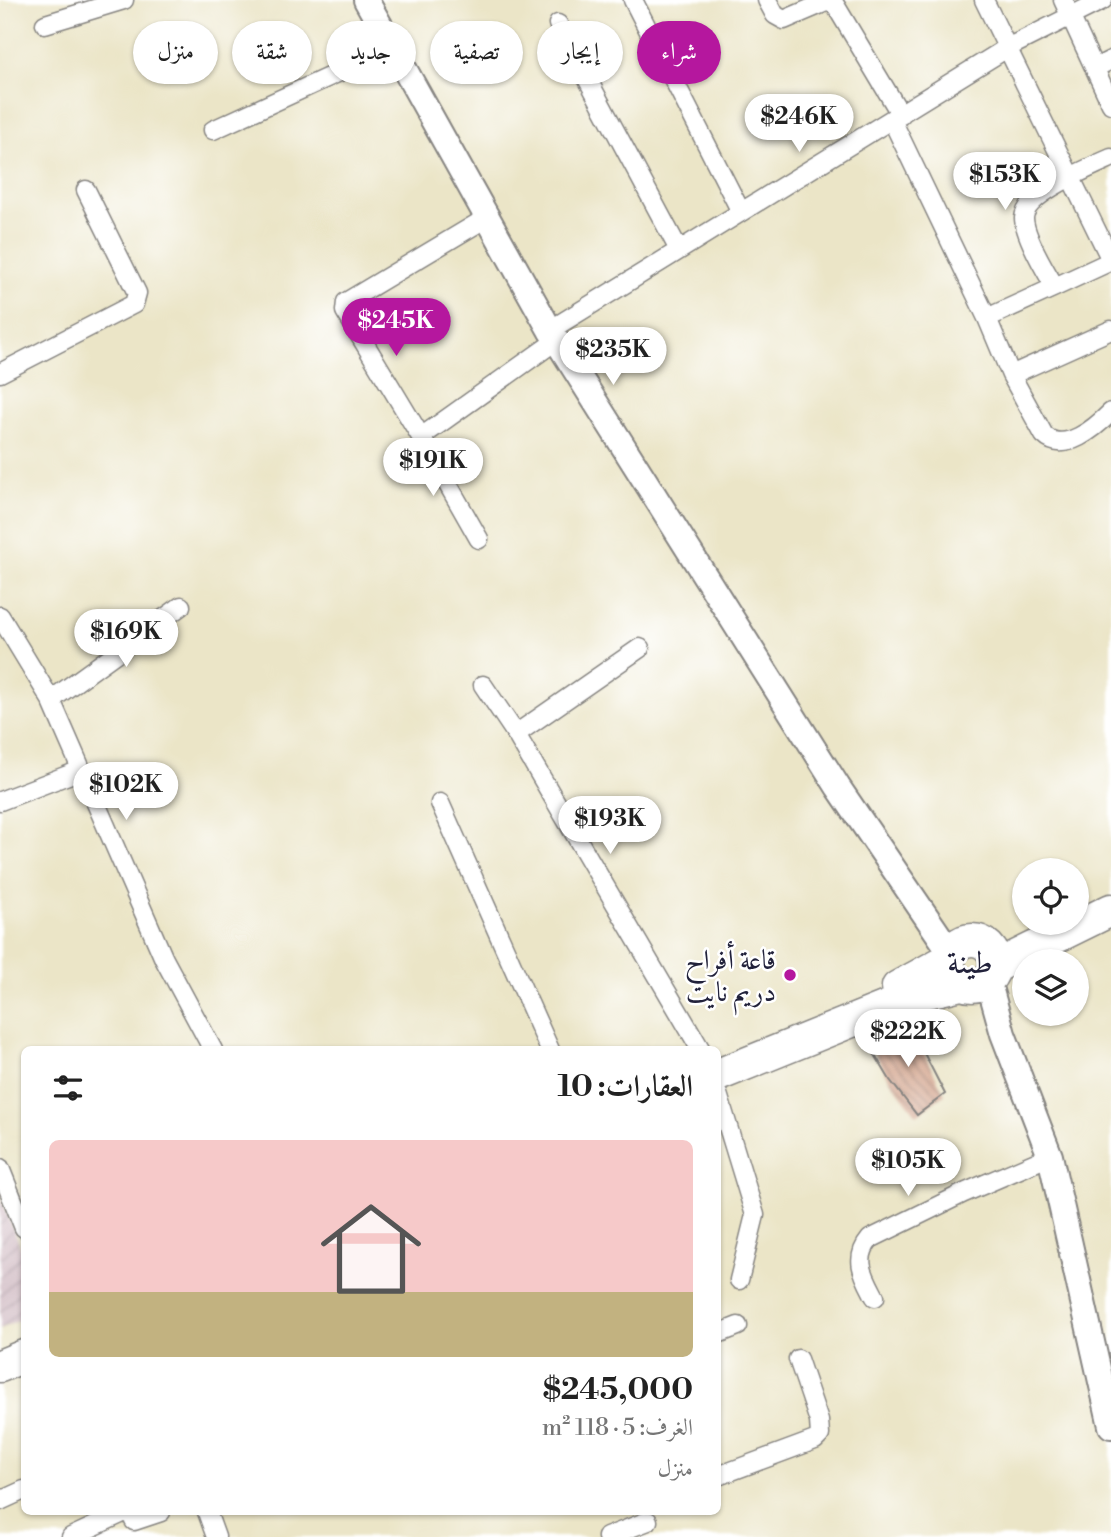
<!DOCTYPE html>
<html lang="ar">
<head>
<meta charset="utf-8">
<style>
	:root { --surface:#fff; --page:#f6f6f6; --text:#222; --muted:#767676; --accent:#b5179e }
	body { margin:0; font-family:"Libre Bodoni",Amiri,serif; background:var(--page); color:var(--text); direction:rtl; height:100vh; display:flex; flex-direction:column; font-size:26px; white-space:nowrap }
	* { box-sizing:border-box; margin:0 }
	p { font-size:23px; color:var(--muted) }
	.icon { flex:none; width:38px; height:38px; fill:none; stroke:currentColor; stroke-width:2; stroke-linecap:round; stroke-linejoin:round }
	.map { position:relative; flex:1; overflow:hidden; direction:ltr }
	.details { position:absolute; left:21px; top:1046px; width:700px; height:469px; display:flex; flex-direction:column; background:var(--surface); border-radius:10px; box-shadow:0 2px 5px #0004; direction:rtl }
	.details>* { flex:none }
	.hud { position:absolute; left:21px; top:21px; width:700px; height:63px; direction:rtl; display:flex; gap:14px }
	.buttons { position:absolute; left:1012px; top:858px; display:grid; gap:14px }
	.buttons a { display:grid; place-items:center; width:77px; height:77px; border-radius:50%; background:var(--surface); box-shadow:0 2px 5px #0004; font-size:35px }
	.price { position:absolute; translate:-50% -60px; padding:0 16px; border-radius:24px; background:#fff; color:#222; font-size:23px; line-height:46px; filter:drop-shadow(0 2px 4px #0008) }
	.price::after { content:''; position:absolute; left:50%; top:42px; width:21px; height:16px; margin-left:-10px; background:inherit; clip-path:polygon(0 0,100% 0,50% 100%) }
	.price.current { background:var(--accent); color:#fff }
	ul { padding:0; list-style:none }
	li { display:grid; align-content:center; gap:14px; height:371px; padding:0 28px }
	li span { display:grid; place-items:center; height:217px; border-radius:10px; color:#555 }
	li>.icon { margin-inline-start:auto }
	span .icon { width:126px; height:126px; fill:#fffc; stroke-width:1 }
	li b { font-size:30px }
	h2 { display:flex; justify-content:space-between; align-items:center; height:84px; padding:0 28px; font-size:30px }
	.tag { padding:0 24px; border-radius:32px; background:var(--surface); box-shadow:0 2px 5px #0004; font-size:24px; line-height:63px }
	.tag.current { background:var(--accent); color:#fff }
	.map>svg:first-child { display:block }
	.industrial { fill:url(#industrial-furrows) }
	.building { fill:url(#building-back-hatch) }
	.lines { fill:none; stroke-linecap:round; stroke-linejoin:round }
	.street-casing { stroke:#868481; stroke-width:21 }
	.secondary-casing { stroke:#868481; stroke-width:28 }
	.highway-casing { stroke:#868481; stroke-width:35 }
	.street { stroke:#fff; stroke-width:18 }
	.secondary { stroke:#fff; stroke-width:24 }
	.highway { stroke:#fff; stroke-width:32 }
	.poi-dot { fill:#b5179e; stroke:#fff; stroke-width:2.5 }
	.labels { text-anchor:middle; stroke-width:5; stroke-linejoin:round; paint-order:stroke }
	.poi-label { font-size:28px; fill:#22223b; stroke:#fff; text-anchor:end }
	.quarter-label { font-size:32px; fill:#22223b; stroke:#fff }
</style>
</head>
<body>
<div class="map">
<svg width="1111" height="1537" viewBox="0 0 1111 1537">
	<defs>
		<pattern id="industrial-furrows" width="10" height="10" patternUnits="userSpaceOnUse" patternTransform="scale(1.75)"><rect width="10" height="10" fill="#d2bdc5"/><path d="M-1 1l2-2M0 10L10 0M9 11l2-2" fill="none" stroke="#b4a2aa"/></pattern>
		<pattern id="building-back-hatch" width="6" height="6" patternUnits="userSpaceOnUse" patternTransform="scale(1.75)"><rect width="6" height="6" fill="#d1a087"/><path d="M-1 5l2 2M0 0l6 6M5-1l2 2" fill="none" stroke="#a98270"/></pattern>
	</defs>
	<rect width="100%" height="100%" fill="#fff"/>
	<filter id="ink" filterUnits="userSpaceOnUse"><feTurbulence type="fractalNoise" baseFrequency=".0143" numOctaves="2"/><feDisplacementMap in="SourceGraphic" scale="14" xChannelSelector="R" yChannelSelector="G"/><feConvolveMatrix kernelMatrix="1 2 1 2 8 2 1 2 1" color-interpolation-filters="sRGB"/></filter>
	<filter id="wash" filterUnits="userSpaceOnUse"><feTurbulence type="fractalNoise" baseFrequency=".00686" numOctaves="4" result="noise"/><feDisplacementMap in="SourceGraphic" scale="28" xChannelSelector="R" yChannelSelector="G"/><feGaussianBlur stdDeviation="1.57" result="paint"/><feColorMatrix in="noise" values="0 0 0 0 0 0 0 0 0 0 0 0 0 0 0 0 0 1.4 0 .05"/><feComposite in="paint" operator="in"/></filter>
	<g filter="url(#wash)">
		<rect width="100%" height="100%" fill="#ebe5c7"/>
		<!-- industrial -->
		<path class="industrial" d="M0 1196 24 1256V1318L0 1329Z"/>
		<g id="blocks">
			<!-- building -->
			<path class="building" d="M910 1026 945 1094 917 1115 890 1080 868 1043Z"/>
		</g>
	</g>
	<g filter="url(#ink)">
		<use href="#blocks" fill-opacity="0" stroke="#868481" stroke-width="2"/>
		<g class="lines">
			<defs>
				<path id="street" d="M633 0 741 212
					M767 0 775 15 784 20 826 2 834 3 901 115
					M984 0 1111 260
					M1063 0 1111 104
					M45 24 124 0
					M558 24 679 250
					M1095 68 1111 60
					M892 120 987 318 1011 375 1044 435C1064 455 1096 427 1111 412
					M213 130 394 47
					M488 217 346 302 345 311 421 437 557 340
					M1055 287 1111 261
					M987 318 1055 287C1046 272 1024 235 1024 218 1025 194 1091 167 1111 158
					M550 330 1007 48 1103 0
					M0 373 134 304 137 293 86 190
					M1011 375 1111 330
					M421 437 479 539
					M0 616 51 700 164 959 213 1050
					M483 685 516 734 701 1050
					M51 700 181 606
					M516 734 640 648
					M0 801 81 770
					M440 803 550 1050
					M718 1094 755 1215 739 1280
					M0 1168 24 1228
					M875 1297C864 1276 853 1259 870 1239L964 1193 1050 1156
					M718 1334 738 1326
					M718 1476 815 1440 820 1435 819 1421 798 1359
					M0 1501 24 1490
					M207 1512 216 1537
					M134 1521 161 1512
					M71 1537 125 1512
					M607 1537 648 1521"/>
				<path id="secondary" d="M366 0 550 330 838 787 951 953
					M988 980 1003 1034 1050 1156 1111 1426"/>
				<path id="highway" d="M949 963a23 23 0 1 1 46 0a23 23 0 1 1-46 0Z
					M995 967 1111 910
					M898 987 949 959
					M718 1075 916 995 961 984
					M0 1366 24 1356"/>
			</defs>
			<!-- street casing -->
			<use href="#street" class="street-casing"/>
			<!-- secondary casing -->
			<use href="#secondary" class="secondary-casing"/>
			<!-- highway casing -->
			<use href="#highway" class="highway-casing"/>
			<!-- street -->
			<use href="#street" class="street"/>
			<!-- secondary -->
			<use href="#secondary" class="secondary"/>
			<!-- highway -->
			<use href="#highway" class="highway"/>
		</g>
	</g>
	<!-- markers -->
	<circle class="poi-dot" cx="790" cy="975" r="7"/>
	<g class="labels">
		<!-- poi labels -->
		<g class="poi-label">
			<text x="776" y="969">قاعة أفراح<tspan x="776" dy="32">دريم نايت</tspan></text>
		</g>
		<!-- quarter labels -->
		<g class="quarter-label">
			<text x="970" y="973">طينة</text>
		</g>
	</g>
</svg>
<div class="buttons">
<a><svg class="icon" aria-label="locate" viewBox="0 0 24 24"><circle cx="12" cy="12" r="6"/><path d="M12 2v4M12 18v4M2 12h4M18 12h4"/></svg></a>
<a><svg class="icon" aria-label="layers" viewBox="0 0 24 24"><path d="M12 4l9 5-9 5-9-5zM3 14l9 5 9-5"/></svg></a>
</div>
<b class="price" style="left:799px;top:154px">$246K</b>
<b class="price" style="left:1005px;top:212px">$153K</b>
<b class="price current" style="left:396px;top:358px">$245K</b>
<b class="price" style="left:613px;top:387px">$235K</b>
<b class="price" style="left:433px;top:498px">$191K</b>
<b class="price" style="left:126px;top:669px">$169K</b>
<b class="price" style="left:126px;top:822px">$102K</b>
<b class="price" style="left:610px;top:856px">$193K</b>
<b class="price" style="left:908px;top:1069px">$222K</b>
<b class="price" style="left:908px;top:1198px">$105K</b>
<div class="hud">
<a class="tag current">شراء</a>
<a class="tag">إيجار</a>
<a class="tag">تصفية</a>
<a class="tag">جديد</a>
<a class="tag">شقة</a>
<a class="tag">منزل</a>
</div>
<section class="details">
<h2>العقارات: 10<svg class="icon" aria-label="filters" viewBox="0 0 24 24"><path d="M4 7h16M4 17h16"/><circle cx="9" cy="7" r="2"/><circle cx="15" cy="17" r="2"/></svg></h2>
<ul>
<li><span style="background:linear-gradient(#f6c9c9 70%,#c2b280 0)"><svg class="icon" aria-label="home" viewBox="0 0 24 24"><path d="M3 11l9-7 9 7M6 9v11h12V9"/></svg></span><div><b>$245,000</b><p>الغرف: 5 · 118 m²</p><p>منزل</p></div></li>
</ul>
</section>
</div>
</body>
</html>
